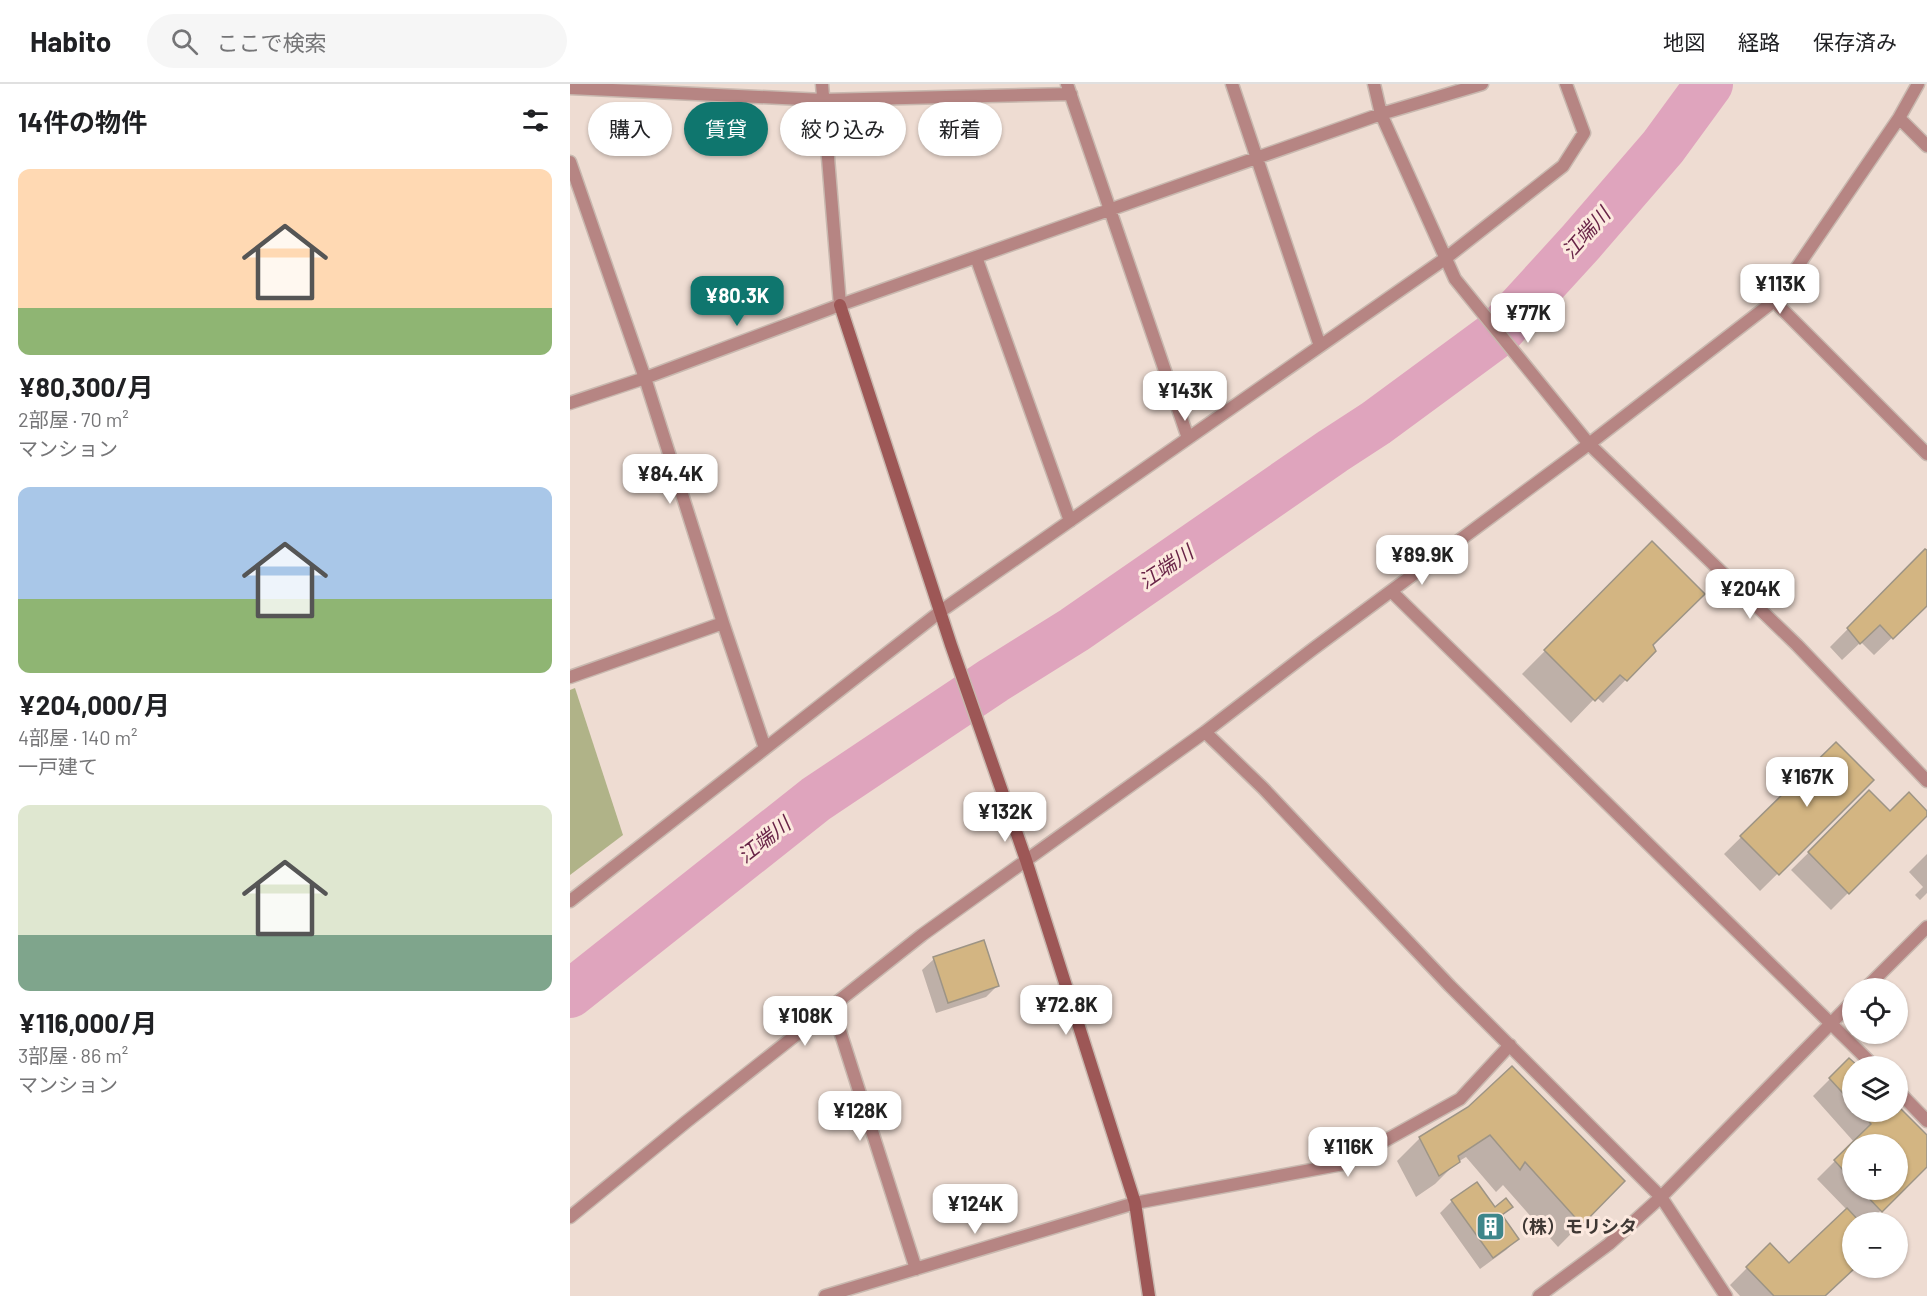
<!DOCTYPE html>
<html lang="ja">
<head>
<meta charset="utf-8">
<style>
	:root { --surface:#fff; --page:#f6f6f6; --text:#202124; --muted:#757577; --line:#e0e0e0; --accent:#0f766e }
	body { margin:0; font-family:Barlow,"Noto Sans JP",sans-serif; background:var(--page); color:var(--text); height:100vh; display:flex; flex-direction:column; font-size:22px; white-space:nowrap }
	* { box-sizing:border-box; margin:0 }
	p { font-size:20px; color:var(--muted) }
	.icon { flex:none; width:33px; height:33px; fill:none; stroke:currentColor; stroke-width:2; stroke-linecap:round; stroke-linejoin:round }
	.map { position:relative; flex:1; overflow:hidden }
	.drawer { display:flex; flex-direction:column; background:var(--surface); width:570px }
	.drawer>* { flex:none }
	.hud { position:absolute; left:18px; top:18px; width:570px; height:54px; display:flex; gap:12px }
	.tools { position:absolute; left:1272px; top:894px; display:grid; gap:12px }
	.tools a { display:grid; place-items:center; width:66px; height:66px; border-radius:50%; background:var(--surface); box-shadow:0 2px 4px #0004; font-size:30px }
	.price { position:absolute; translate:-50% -51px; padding:0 14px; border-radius:12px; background:#fff; color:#222; font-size:20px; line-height:39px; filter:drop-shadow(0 2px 3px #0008) }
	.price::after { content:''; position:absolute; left:50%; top:36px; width:18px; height:14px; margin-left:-9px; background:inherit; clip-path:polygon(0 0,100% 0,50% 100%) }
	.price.selected { background:var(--accent); color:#fff }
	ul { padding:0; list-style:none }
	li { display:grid; align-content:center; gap:12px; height:318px; padding:0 18px }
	li span { display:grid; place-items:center; height:186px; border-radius:12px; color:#555 }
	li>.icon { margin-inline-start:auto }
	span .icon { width:108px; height:108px; fill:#fffc; stroke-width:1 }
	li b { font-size:26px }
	h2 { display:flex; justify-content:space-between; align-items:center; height:72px; padding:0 18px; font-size:26px }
	.pill { padding:0 21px; border-radius:27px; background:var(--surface); box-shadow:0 2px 4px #0004; font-size:21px; line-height:54px }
	.pill.selected { background:var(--accent); color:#fff }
	header { display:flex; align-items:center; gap:36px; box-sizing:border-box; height:84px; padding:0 30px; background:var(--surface); border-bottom:2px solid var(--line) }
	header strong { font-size:28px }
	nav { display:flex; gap:33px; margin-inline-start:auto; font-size:21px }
	.search { width:420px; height:54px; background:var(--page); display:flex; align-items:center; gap:15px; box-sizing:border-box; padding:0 21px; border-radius:33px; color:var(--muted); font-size:22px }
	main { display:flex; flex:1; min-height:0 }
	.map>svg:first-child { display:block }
	.green { fill:#b0b388 }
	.shadow { fill:#0003; fill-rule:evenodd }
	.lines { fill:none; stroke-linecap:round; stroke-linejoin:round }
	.river { stroke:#dfa4bd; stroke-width:48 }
	.building { fill:#d3b582; stroke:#9d9485; stroke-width:1.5 }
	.street-casing { stroke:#c8b8af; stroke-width:15 }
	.secondary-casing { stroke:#c8b8af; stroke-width:15 }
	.street { stroke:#b68583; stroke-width:12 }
	.secondary { stroke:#9d5756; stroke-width:12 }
	.labels { text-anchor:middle; stroke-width:6; stroke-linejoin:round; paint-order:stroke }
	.poi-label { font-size:18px; font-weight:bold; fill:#3f3834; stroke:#fce9df; text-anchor:start }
	.water-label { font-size:20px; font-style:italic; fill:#692447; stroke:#fce9df }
</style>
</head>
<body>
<header>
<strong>Habito</strong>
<div class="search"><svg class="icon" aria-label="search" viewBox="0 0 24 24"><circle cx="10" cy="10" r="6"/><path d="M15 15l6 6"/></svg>ここで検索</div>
<nav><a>地図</a><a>経路</a><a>保存済み</a></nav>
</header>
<main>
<section class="drawer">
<h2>14件の物件<svg class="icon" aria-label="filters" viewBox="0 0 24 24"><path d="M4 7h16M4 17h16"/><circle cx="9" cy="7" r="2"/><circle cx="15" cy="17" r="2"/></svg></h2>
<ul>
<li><span style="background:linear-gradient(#ffd9b3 75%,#8fb573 0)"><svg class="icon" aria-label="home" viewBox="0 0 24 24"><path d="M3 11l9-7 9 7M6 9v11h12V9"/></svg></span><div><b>¥80,300/月</b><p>2部屋 · 70 m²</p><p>マンション</p></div></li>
<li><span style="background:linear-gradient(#a9c7e8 60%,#8fb573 0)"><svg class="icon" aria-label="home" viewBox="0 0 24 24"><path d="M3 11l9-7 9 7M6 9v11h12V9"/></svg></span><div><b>¥204,000/月</b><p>4部屋 · 140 m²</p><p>一戸建て</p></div></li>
<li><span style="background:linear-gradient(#dfe7d0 70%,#7fa58c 0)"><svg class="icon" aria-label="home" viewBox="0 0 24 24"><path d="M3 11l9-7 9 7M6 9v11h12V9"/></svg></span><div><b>¥116,000/月</b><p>3部屋 · 86 m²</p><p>マンション</p></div></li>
</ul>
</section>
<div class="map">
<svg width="1357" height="1212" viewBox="0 0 1357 1212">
	<rect width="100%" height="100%" fill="#eedcd2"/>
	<!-- green -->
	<path class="green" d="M5 604 53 751 0 791V606Z"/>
	<!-- shadow -->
	<path class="shadow" d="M1082 459 1081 561 1084 567 1033 619 1026 613 1001 639 952 590Z
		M1355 467 1357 468V520L1304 571 1291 558 1272 576 1260 563Z
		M1266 660 1302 696 1190 807 1154 770Z
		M1299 709 1320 729 1339 710 1357 730 1261 826 1221 786Z
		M1357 770V809L1350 816 1345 811 1353 803 1339 788Z
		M364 875 428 901 416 913 366 929 352 886Z
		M1279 976 1286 982H1282V1028H1328V1024L1357 1053V1081L1299 1138H1282L1284 1184 1254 1212H1170L1160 1201 1200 1161 1219 1181 1277 1126 1247 1095 1284 1058 1243 1012ZM1282 1060H1328V1106H1282Z
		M899 1025 1053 1097 988 1163 933 1101 926 1108 896 1073 886 1079 865 1100 846 1113 827 1077 850 1054Z
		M906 1100 924 1125 941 1123 931 1132 947 1155 936 1166 910 1185 870 1129 882 1117Z"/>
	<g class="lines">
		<!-- river -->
		<path class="river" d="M0 910 246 715 424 596 504 546 763 367 806 339 927 250 1011 158 1093 63 1139 0"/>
	</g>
	<!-- building -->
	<path class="building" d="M1082 457 1135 510 1083 561 1086 567 1057 597 1050 591 1025 617 974 566Z
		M1355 465 1357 466V522L1323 555 1310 541 1290 560 1277 544Z
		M1266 658 1304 696 1209 791 1170 752Z
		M1299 706 1320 727 1339 708 1357 727V732L1279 810 1238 768Z
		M414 856 429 902 378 919 363 873Z
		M1279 974 1288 982H1282V1019L1259 994Z
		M942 982 1055 1097 1012 1141 955 1078 950 1086 920 1051 888 1072 890 1078 869 1092 849 1053 898 1023Z
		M1328 1022 1357 1051V1083L1312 1128 1291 1106H1328V1060H1282V1096L1264 1076 1301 1040 1290 1028H1328Z
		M907 1098 925 1123 936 1114 943 1123 932 1131 949 1155 923 1174 881 1116Z
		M1277 1124 1290 1138H1282V1184H1285L1255 1212H1204L1176 1183 1200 1159 1219 1179Z"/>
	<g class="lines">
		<defs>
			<path id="street" d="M252 0 270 221
				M497 0 618 354
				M662 0 750 262
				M1348 0 1329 34 1204 217 1019 360 1227 561 1357 697
				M0 4 253 16 501 10
				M1329 34 1357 62
				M0 78 75 294 153 539 195 664
				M406 173 500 437
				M1204 217 1357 370
				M0 319 75 294 270 221 811 30 912 0
				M821 507 1304 982
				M0 593 153 539
				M635 648 693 704 880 902 1091 1113 1156 1212
				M0 817 371 527 876 174 993 82 1014 49 996 0
				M1296 904 1357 843
				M262 922 346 1185
				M1328 1007 1357 1037
				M0 1133 116 1038 352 851 635 648 743 565 1019 360 885 195 811 30 804 0
				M255 1212 565 1119 773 1080 890 1015 940 961
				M969 1212 1039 1160 1091 1113 1282 918"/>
			<path id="secondary" d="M270 221 381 561 456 776 565 1119 579 1212"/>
		</defs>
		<!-- street casing -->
		<use href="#street" class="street-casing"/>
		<!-- secondary casing -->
		<use href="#secondary" class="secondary-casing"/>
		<!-- street -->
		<use href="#street" class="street"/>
		<!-- secondary -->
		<use href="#secondary" class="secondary"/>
	</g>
	<!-- icons -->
	<defs>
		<symbol id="building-square" viewBox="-11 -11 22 22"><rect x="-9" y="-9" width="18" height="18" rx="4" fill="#3e868a" stroke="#fce9df"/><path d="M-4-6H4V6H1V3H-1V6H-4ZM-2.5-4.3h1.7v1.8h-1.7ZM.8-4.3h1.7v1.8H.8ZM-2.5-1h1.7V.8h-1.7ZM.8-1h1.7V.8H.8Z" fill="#fff"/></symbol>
	</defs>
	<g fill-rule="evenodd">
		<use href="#building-square" x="904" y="1126" width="33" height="33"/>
	</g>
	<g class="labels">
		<!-- poi labels -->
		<g class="poi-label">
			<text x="941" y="1149">（株）モリシタ</text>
		</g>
		<!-- water labels -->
		<g class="water-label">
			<text transform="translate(1016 149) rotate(-48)" y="7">江端川</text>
			<text transform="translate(596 483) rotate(-34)" y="7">江端川</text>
			<text transform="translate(194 756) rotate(-38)" y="7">江端川</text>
		</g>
	</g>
</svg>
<div class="tools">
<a><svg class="icon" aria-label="locate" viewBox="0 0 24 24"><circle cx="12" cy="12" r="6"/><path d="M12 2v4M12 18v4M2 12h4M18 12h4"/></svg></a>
<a><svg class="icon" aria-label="layers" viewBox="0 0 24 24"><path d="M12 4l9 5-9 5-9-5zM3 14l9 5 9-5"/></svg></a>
<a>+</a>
<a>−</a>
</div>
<b class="price" style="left:1210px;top:231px">¥113K</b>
<b class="price selected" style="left:167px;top:243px">¥80.3K</b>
<b class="price" style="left:958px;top:260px">¥77K</b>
<b class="price" style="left:615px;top:338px">¥143K</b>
<b class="price" style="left:100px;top:421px">¥84.4K</b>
<b class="price" style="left:852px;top:502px">¥89.9K</b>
<b class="price" style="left:1180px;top:536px">¥204K</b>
<b class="price" style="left:1237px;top:724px">¥167K</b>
<b class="price" style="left:435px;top:759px">¥132K</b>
<b class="price" style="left:496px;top:952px">¥72.8K</b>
<b class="price" style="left:235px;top:963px">¥108K</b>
<b class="price" style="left:290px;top:1058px">¥128K</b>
<b class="price" style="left:778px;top:1094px">¥116K</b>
<b class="price" style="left:405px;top:1151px">¥124K</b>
<div class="hud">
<a class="pill">購入</a>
<a class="pill selected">賃貸</a>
<a class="pill">絞り込み</a>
<a class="pill">新着</a>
</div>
</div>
</main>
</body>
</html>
